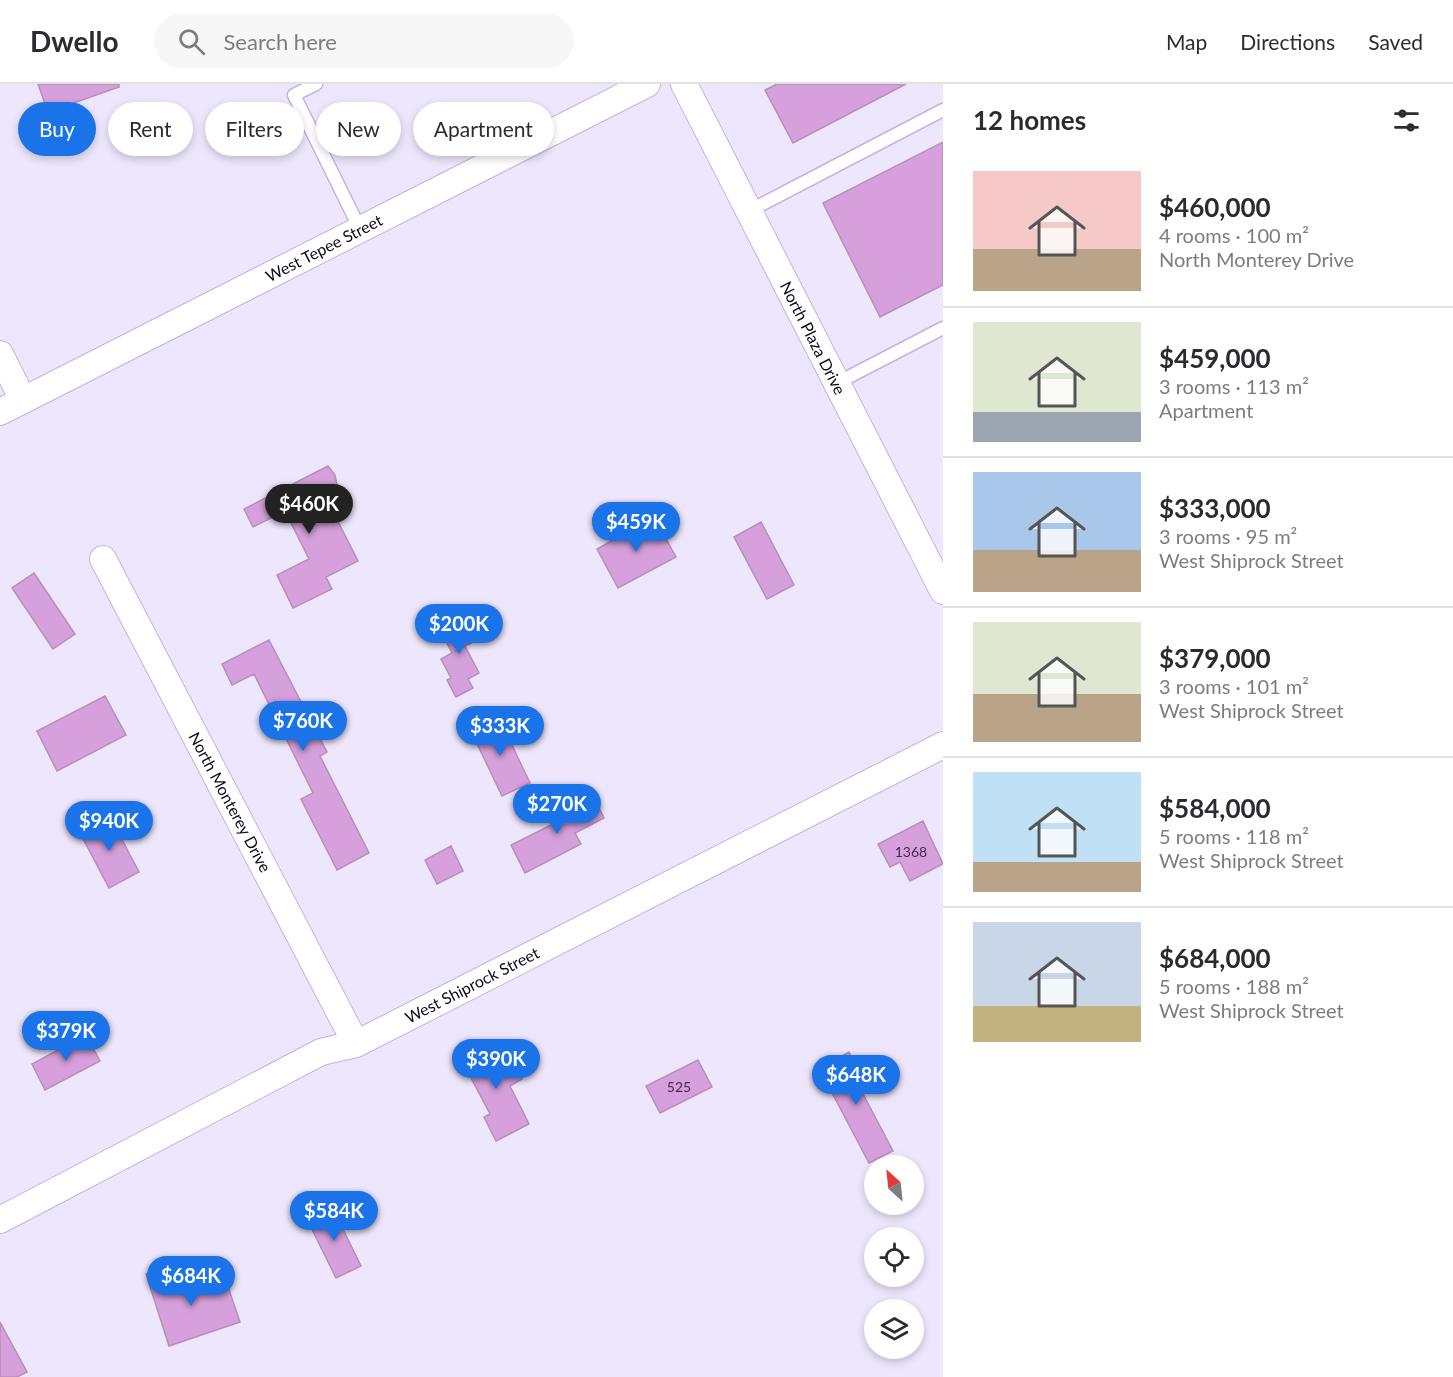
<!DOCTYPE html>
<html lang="en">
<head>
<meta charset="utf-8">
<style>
	:root { --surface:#fff; --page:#f7f7f7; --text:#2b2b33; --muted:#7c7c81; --line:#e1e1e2; --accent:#1a73e8 }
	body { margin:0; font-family:Lato,sans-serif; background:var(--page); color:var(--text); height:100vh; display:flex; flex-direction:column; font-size:22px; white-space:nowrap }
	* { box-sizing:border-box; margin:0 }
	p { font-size:20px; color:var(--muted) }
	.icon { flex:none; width:33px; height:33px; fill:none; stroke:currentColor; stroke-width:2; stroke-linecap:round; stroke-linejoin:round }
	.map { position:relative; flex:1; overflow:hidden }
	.drawer { display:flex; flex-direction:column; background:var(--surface); width:510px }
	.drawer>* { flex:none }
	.hud { position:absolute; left:18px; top:18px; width:570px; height:54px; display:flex; gap:12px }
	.needle { width:39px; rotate:333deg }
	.buttons { position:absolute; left:864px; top:1071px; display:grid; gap:12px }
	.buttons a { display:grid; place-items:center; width:60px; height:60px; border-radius:50%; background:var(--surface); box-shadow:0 3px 9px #0003; font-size:30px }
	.price { position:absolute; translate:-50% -51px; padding:0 14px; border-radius:21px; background:var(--accent); color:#fff; font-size:20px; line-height:39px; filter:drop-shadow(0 2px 3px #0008) }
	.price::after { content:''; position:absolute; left:50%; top:36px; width:18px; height:14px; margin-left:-9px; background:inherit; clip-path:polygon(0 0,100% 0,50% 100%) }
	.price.active { background:#222; color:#fff }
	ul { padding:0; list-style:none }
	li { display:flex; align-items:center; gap:18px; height:150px; padding:0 30px }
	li+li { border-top:2px solid var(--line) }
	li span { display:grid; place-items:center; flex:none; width:168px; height:120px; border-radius:0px; color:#555 }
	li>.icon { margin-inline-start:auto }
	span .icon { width:72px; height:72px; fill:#fffc; stroke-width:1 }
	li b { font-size:26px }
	h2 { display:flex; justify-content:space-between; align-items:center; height:72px; padding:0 30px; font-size:26px }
	.tag { padding:0 21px; border-radius:27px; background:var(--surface); box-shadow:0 3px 9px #0003; font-size:21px; line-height:54px }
	.tag.active { background:var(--accent); color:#fff }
	header { display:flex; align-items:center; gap:36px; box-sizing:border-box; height:84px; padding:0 30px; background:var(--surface); border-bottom:2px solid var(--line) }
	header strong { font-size:28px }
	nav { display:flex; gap:33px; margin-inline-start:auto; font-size:21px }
	.search { width:420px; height:54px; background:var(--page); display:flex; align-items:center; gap:15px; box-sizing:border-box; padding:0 21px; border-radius:33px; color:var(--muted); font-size:22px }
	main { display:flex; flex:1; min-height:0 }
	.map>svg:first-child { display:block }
	.building { fill:#d5a0db; stroke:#b68fba; stroke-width:1.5 }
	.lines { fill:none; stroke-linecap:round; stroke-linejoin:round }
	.service-casing { stroke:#c5b0e4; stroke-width:15 }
	.minor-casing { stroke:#c5b0e4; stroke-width:28 }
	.service { stroke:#fff; stroke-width:12 }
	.minor { stroke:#fff; stroke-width:26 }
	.labels { text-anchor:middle; stroke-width:4.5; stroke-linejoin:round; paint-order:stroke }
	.number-label { font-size:14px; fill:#402d4a }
	.street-label { font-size:16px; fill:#0f0719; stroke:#fff }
</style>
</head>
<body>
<header>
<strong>Dwello</strong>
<div class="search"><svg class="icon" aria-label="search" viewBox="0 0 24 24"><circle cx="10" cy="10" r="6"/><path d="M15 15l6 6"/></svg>Search here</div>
<nav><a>Map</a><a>Directions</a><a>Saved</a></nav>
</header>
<main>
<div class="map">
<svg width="943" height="1293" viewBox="0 0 943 1293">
	<rect width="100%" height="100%" fill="#eee6fc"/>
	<!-- building -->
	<path class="building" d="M38 0H119V3L48 28Z
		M777 0H906L793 59 765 6Z
		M943 58V201L880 233 823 119Z
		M328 382 335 391 337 401 323 408 358 477 326 493 332 505 293 524 277 491 309 475 285 427 253 443 244 425Z
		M654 433 676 473 618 504 597 465Z
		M761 438 794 501 767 515 734 453Z
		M34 489 75 550 53 565 12 504Z
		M463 531 477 556 454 568 465 562 479 589 468 595 473 604 456 613 447 596 451 594 441 575 452 569 439 543Z
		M269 556 327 668 320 672 369 769 337 786 301 715 313 709 254 590 232 601 222 580Z
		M105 612 126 651 57 687 37 647Z
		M499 634 530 699 502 712 471 647Z
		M592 710 604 734 575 749 581 760 525 789 511 761 571 731 567 722Z
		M109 731 139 788 109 804 79 747Z
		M923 737 943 780 910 797 900 778 890 783 878 760Z
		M451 762 463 787 437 800 425 776Z
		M86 951 100 977 45 1006 32 980Z
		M487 957 499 981 511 975 522 995 510 1002 529 1040 496 1057 484 1033 490 1030 459 971Z
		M849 968 870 1006 863 1010 893 1067 869 1079 819 984Z
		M698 976 712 1003 660 1029 646 1002Z
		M331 1121 361 1182 336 1194 306 1133Z
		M171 1182 180 1209 225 1194 240 1238 169 1262 146 1190Z
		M0 1238 27 1288 17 1293H0Z"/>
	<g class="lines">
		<defs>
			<path id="service" d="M316 0 294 11 360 145
				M749 127 943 26
				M837 299 943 244"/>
			<path id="minor" d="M684 0 943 507
				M0 270 23 316
				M0 328 647 0
				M103 475 356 960
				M0 1136 321 968 356 960 943 661"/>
		</defs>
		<!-- service casing -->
		<use href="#service" class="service-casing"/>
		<!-- minor casing -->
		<use href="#minor" class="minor-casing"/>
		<!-- service -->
		<use href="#service" class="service"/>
		<!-- minor -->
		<use href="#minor" class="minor"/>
	</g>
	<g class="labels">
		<!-- number labels -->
		<g class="number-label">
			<text x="911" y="773">1368</text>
			<text x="679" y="1008">525</text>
		</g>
		<!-- street labels -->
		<g class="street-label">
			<text transform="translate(324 164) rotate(-27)" y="6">West Tepee Street</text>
			<text transform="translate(813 254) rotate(63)" y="6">North Plaza Drive</text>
			<text transform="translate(230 718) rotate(62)" y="6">North Monterey Drive</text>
			<text transform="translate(472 901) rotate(-27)" y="6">West Shiprock Street</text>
		</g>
	</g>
</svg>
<div class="buttons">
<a><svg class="needle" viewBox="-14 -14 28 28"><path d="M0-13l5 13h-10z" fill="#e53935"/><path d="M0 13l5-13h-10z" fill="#7c7c81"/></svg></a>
<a><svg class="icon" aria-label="locate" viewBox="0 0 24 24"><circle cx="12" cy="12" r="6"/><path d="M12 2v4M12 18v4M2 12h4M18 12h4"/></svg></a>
<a><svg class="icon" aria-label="layers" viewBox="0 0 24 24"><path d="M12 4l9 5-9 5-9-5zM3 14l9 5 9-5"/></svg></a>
</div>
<b class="price active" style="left:309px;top:451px">$460K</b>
<b class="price" style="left:636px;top:469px">$459K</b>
<b class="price" style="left:459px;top:571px">$200K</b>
<b class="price" style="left:303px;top:668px">$760K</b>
<b class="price" style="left:500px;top:673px">$333K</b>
<b class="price" style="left:557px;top:751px">$270K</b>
<b class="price" style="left:109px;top:768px">$940K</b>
<b class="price" style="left:66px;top:978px">$379K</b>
<b class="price" style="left:496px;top:1006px">$390K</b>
<b class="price" style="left:856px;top:1022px">$648K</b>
<b class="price" style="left:334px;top:1158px">$584K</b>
<b class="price" style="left:191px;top:1223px">$684K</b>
<div class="hud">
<a class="tag active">Buy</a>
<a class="tag">Rent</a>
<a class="tag">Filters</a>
<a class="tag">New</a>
<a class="tag">Apartment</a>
</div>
</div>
<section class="drawer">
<h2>12 homes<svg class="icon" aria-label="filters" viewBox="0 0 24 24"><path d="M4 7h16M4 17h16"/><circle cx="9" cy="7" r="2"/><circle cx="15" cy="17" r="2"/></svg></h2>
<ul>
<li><span style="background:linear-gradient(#f6c9c9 65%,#b9a48a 0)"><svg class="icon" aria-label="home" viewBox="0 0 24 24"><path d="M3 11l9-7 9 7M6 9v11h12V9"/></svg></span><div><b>$460,000</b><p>4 rooms · 100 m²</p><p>North Monterey Drive</p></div></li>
<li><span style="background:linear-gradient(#dfe7d0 75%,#9aa5b1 0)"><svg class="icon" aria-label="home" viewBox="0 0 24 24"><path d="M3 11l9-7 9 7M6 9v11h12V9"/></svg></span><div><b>$459,000</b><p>3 rooms · 113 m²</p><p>Apartment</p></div></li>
<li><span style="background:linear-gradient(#a9c7e8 65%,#b9a48a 0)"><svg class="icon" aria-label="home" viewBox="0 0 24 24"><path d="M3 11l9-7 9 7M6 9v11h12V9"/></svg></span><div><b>$333,000</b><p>3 rooms · 95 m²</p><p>West Shiprock Street</p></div></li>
<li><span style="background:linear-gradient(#dfe7d0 60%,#b9a48a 0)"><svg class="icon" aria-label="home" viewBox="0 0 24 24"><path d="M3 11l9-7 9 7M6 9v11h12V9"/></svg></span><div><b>$379,000</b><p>3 rooms · 101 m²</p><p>West Shiprock Street</p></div></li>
<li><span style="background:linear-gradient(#bfe0f5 75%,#b9a48a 0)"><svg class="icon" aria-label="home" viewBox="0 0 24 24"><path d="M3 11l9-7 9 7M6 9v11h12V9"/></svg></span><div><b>$584,000</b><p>5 rooms · 118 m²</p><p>West Shiprock Street</p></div></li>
<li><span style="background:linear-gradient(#c9d6e8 70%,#c2b280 0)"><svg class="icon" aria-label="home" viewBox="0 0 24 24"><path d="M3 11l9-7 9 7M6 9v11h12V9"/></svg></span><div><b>$684,000</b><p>5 rooms · 188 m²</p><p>West Shiprock Street</p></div></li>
</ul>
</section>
</main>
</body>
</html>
